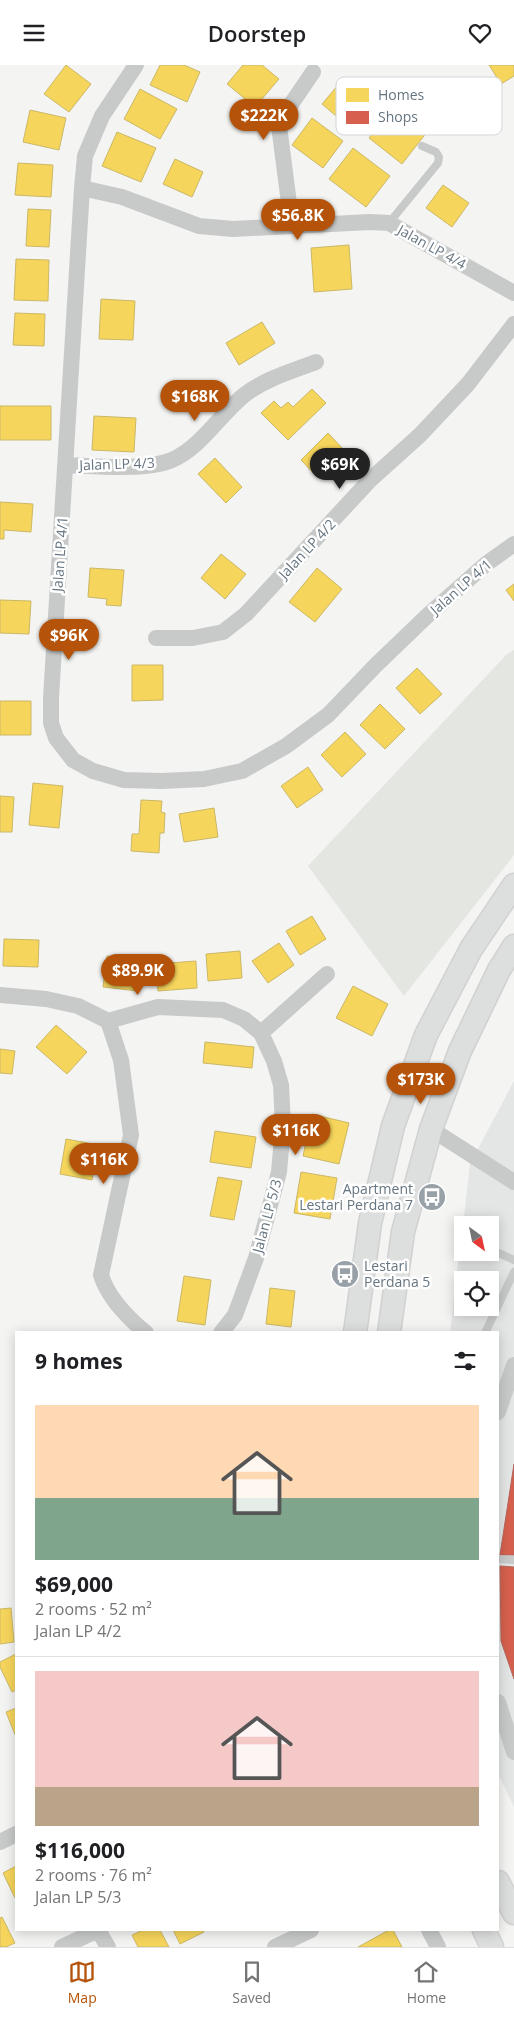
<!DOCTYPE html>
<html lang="en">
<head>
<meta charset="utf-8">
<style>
	:root { --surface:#fff; --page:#f6f6f6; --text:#202124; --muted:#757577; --line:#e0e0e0; --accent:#b45309 }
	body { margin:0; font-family:"Open Sans",sans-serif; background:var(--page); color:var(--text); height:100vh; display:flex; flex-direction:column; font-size:19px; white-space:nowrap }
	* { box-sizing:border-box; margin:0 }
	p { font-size:16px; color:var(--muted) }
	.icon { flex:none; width:28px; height:28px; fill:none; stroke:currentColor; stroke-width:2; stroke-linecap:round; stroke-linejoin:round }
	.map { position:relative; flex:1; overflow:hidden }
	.sheet { position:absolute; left:15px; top:1266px; width:484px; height:600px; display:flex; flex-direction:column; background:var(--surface); border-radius:0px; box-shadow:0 2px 12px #0003 }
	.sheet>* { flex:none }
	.needle { width:32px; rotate:147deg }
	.buttons { position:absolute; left:454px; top:1151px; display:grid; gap:10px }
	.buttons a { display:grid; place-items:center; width:45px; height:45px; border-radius:0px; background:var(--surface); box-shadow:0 2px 12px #0003; font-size:25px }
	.price { position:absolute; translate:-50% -42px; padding:0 11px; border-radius:18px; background:var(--accent); color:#fff; font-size:16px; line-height:32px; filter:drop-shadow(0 1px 2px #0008) }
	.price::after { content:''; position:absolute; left:50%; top:30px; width:15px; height:11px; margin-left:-8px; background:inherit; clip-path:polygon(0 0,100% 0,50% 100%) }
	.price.on { background:#222; color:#fff }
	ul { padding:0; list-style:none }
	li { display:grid; align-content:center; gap:10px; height:265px; padding:0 20px }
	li+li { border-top:1px solid var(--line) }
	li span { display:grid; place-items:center; height:155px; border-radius:0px; color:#555 }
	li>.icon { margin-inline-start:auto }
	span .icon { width:90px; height:90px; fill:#fffc; stroke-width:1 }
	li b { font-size:21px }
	h2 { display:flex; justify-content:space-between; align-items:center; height:60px; padding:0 20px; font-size:21px }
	header { display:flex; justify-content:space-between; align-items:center; height:65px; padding:0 20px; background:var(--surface); font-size:22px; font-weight:600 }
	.tabs { display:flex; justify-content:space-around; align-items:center; height:70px; border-top:1px solid var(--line); background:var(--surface); font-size:14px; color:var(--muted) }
	.tabs a { display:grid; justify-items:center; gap:2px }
	.tabs .on { color:var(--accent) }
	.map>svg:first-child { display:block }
	.built { fill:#e4e5e5; fill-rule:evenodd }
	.green { fill:#e4e6e1 }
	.homes { fill:#f6d55c; stroke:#cbb867 }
	.shops { fill:#d6604d; stroke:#b4665c }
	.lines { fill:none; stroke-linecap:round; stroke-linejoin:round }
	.secondary-casing { stroke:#d1d1d1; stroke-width:25 }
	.service { stroke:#c8caca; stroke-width:8 }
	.minor { stroke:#c8caca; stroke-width:16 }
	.secondary { stroke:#dddede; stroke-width:22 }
	.labels { text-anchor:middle; stroke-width:5; stroke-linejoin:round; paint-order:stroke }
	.street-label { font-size:14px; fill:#667580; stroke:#fff }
	.poi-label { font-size:14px; fill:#667580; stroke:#fff; text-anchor:end }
	.key { fill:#fff; stroke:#d1d6d9; stroke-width:1 }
	.key-label { font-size:14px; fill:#667580 }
</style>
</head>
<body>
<header><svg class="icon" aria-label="menu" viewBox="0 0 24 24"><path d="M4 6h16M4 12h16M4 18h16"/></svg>Doorstep<svg class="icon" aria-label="heart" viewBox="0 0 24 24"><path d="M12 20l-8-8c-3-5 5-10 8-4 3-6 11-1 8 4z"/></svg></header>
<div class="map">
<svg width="514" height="1882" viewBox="0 0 514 1882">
	<rect width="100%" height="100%" fill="#f4f4f2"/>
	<!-- built -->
	<path class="built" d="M514 1016V1742L498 1709V1268H450L462 1163V1188H490V1160H463L470 1099ZM462 1215H490V1242H462Z"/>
	<!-- green -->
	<path class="green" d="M514 585V790L404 931 308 801 507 589Z"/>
	<!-- homes -->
	<path class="homes" d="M66 0 91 19 69 47 44 29Z
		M160 0H184L200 7 187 37 150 20Z
		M243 0H262L279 14 255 42 227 19Z
		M489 0H514V11L501 19Z
		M344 13 370 35 348 61 322 39Z
		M140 24 177 44 160 74 124 54Z
		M393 41 427 67 402 99 369 73Z
		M30 45 66 53 59 85 23 77Z
		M312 53 343 76 323 103 292 80Z
		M117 67 156 83 141 117 102 101Z
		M353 83 390 111 366 142 329 114Z
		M175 94 203 107 192 132 163 119Z
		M18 98 53 100 51 132 15 130Z
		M443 120 469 138 452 162 426 143Z
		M28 144 51 145 49 182 26 181Z
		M349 180 352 224 314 227 311 183Z
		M16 194 49 195 48 236 14 235Z
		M101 234 135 236 133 275 99 274Z
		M15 248 45 249 44 281 13 280Z
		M262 257 275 278 239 300 226 278Z
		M312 324 326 338 288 375 261 348 274 336 281 343 288 337 293 342Z
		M0 341H51V375H0Z
		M94 351 136 353 134 387 92 385Z
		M328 368 345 386 318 413 301 395Z
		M215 393 242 422 226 438 198 409Z
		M0 437 33 439 31 467 4 465V474H0Z
		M221 489 246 509 225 534 201 513Z
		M90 503 124 505 121 541 106 540 107 534 88 532Z
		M317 503 342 524 315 557 289 537Z
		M514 519V536L506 525Z
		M0 535 31 536 29 569 0 568Z
		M132 600H163V635L132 636Z
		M417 603 442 629 420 649 396 623Z
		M0 636H31V670H0Z
		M380 639 405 664 385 684 360 660Z
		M345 667 366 689 342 712 321 690Z
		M308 702 323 725 297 743 281 721Z
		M33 718 63 721 59 763 29 760Z
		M0 731 14 732 12 767H0Z
		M141 735 162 736 161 747 165 748 164 768H160L159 788 131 786 132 769H139Z
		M214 743 218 772 184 777 179 749Z
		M312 851 326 874 300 890 286 866Z
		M4 874 39 875 38 902 3 901Z
		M279 878 294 900 268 918 252 896Z
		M240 886 242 913 208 916 206 889Z
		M107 891 142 896 138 926 103 922Z
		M196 896 197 923 158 926 156 899Z
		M353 921 388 939 372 971 336 953Z
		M56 960 87 987 67 1009 36 982Z
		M205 977 254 982 252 1003 203 998Z
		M0 984 15 986 12 1009 0 1008Z
		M312 1049 349 1058 339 1099 303 1091Z
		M215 1066 256 1072 251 1103 210 1097Z
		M66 1074 99 1080 92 1115 60 1109Z
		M301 1107 337 1113 330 1154 294 1148Z
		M218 1112 242 1116 234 1155 210 1151Z
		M184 1211 211 1215 205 1260 177 1256Z
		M270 1223 295 1226 291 1262 266 1259Z
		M11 1543 14 1577 0 1579V1544Z
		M16 1589V1625L12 1627 0 1602V1597Z
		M16 1643V1672L6 1647Z
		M16 1801V1833H15L3 1808Z
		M2 1852 15 1878 6 1882H0V1853Z
		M143 1865H160L169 1882H138L132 1870Z
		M173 1865H203L204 1867 180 1879Z
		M389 1865H393L402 1882H358Z"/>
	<!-- shops -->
	<path class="shops" d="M514 1399V1490H500Z
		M500 1501 514 1502V1614L501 1576Z"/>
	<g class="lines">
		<defs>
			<path id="secondary" d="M355 1268 370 1158 393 1061 426 970 471 884 514 820
				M389 1268 403 1167 431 1064 460 986 499 905 514 881
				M498 1817 514 1848
				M484 1865 492 1882"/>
		</defs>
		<!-- secondary casing -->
		<use href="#secondary" class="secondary-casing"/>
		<!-- service -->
		<path class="service" d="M389 158 438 98 439 92 436 87 422 81
			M490 1184 514 1195
			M485 1268 514 1207
			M498 1494 514 1495"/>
		<!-- minor -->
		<path class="minor" d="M136 0 102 51 85 91 82 123 51 633V658L56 673 73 695 93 706 124 715 162 716 204 714 242 706 286 681 328 650 376 600 427 551 486 499 514 479
			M82 123 122 132 199 161 233 164 370 157 389 158 514 228
			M292 161 279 61 283 51 313 7
			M65 400C95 401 145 406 172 395 201 382 219 351 243 331 264 314 292 306 316 297
			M156 573H193L223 567 246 549 370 415 420 370 468 319 514 259
			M0 930 46 934 78 941 108 956 158 942 223 945 244 954 261 968
			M108 956 121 995 131 1070 101 1210C108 1233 128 1253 146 1268
			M431 1064 514 1117
			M221 1268 235 1250 256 1193 279 1107 283 1061 281 1020 274 996 261 968 327 909
			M498 1347 514 1300
			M498 1637 514 1687
			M0 1777 16 1769
			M98 1865 108 1882
			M429 1865 438 1882
			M62 1882 98 1865
			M275 1882 311 1865"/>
		<!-- secondary -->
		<use href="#secondary" class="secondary"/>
	</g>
	<!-- icons -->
	<defs>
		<symbol id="bus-disc" viewBox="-11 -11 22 22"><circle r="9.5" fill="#98a1a8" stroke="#fff"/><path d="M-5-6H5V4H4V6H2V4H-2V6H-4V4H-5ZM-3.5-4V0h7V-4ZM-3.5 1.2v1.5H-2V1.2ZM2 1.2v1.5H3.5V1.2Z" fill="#fff"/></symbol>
	</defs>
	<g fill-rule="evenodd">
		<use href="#bus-disc" x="416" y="1116" width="32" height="32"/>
		<use href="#bus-disc" x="329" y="1193" width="32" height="32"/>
	</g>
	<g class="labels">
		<!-- street labels -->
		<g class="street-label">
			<text transform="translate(432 182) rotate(29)" y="5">Jalan LP 4/4</text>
			<text transform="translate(117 399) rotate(-2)" y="5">Jalan LP 4/3</text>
			<text transform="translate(307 484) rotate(-47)" y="5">Jalan LP 4/2</text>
			<text transform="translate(60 489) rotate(-86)" y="5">Jalan LP 4/1</text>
			<text transform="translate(461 522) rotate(-41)" y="5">Jalan LP 4/1</text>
			<text transform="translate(267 1151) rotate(-75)" y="5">Jalan LP 5/3</text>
		</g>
		<!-- poi labels -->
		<g class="poi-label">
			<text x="413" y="1129">Apartment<tspan x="413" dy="16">Lestari Perdana 7</tspan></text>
			<text x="364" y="1206" text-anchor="start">Lestari<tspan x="364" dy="16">Perdana 5</tspan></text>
		</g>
	</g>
	<!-- legend -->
	<rect x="336" y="12" width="166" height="58" rx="8" class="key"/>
	<rect x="346" y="23" width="23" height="14" fill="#f6d55c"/>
	<rect x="346" y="46" width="23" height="13" fill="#d6604d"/>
	<g class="key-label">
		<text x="378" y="35">Homes</text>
		<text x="378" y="57">Shops</text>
	</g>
</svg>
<div class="buttons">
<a><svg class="needle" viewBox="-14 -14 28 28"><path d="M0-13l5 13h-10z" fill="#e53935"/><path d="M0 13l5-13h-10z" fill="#757577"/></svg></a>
<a><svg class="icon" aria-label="locate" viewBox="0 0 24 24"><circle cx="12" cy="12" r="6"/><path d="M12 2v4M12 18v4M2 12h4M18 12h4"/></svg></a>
</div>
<b class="price" style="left:264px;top:76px">$222K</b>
<b class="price" style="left:298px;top:176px">$56.8K</b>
<b class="price" style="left:195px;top:357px">$168K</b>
<b class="price on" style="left:340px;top:425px">$69K</b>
<b class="price" style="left:69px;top:596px">$96K</b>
<b class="price" style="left:138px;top:931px">$89.9K</b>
<b class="price" style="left:421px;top:1040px">$173K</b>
<b class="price" style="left:296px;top:1091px">$116K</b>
<b class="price" style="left:104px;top:1120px">$116K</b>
<section class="sheet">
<h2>9 homes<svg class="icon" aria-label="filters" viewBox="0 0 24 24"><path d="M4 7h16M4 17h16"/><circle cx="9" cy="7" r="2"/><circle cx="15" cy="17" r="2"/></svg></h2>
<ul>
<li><span style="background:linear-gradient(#ffd9b3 60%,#7fa58c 0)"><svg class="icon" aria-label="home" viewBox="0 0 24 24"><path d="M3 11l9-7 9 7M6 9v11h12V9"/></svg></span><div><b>$69,000</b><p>2 rooms · 52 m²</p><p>Jalan LP 4/2</p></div></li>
<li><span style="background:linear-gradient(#f6c9c9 75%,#b9a48a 0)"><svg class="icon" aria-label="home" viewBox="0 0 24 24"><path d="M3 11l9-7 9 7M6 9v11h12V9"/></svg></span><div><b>$116,000</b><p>2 rooms · 76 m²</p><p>Jalan LP 5/3</p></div></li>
</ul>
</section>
</div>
<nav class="tabs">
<a class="on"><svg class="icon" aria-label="map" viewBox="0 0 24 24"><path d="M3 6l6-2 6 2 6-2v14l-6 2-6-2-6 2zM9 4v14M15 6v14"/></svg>Map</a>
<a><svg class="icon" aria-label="saved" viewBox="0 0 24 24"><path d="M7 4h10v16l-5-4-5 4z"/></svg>Saved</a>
<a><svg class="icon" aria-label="home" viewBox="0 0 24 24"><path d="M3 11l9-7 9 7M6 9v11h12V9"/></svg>Home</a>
</nav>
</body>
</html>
